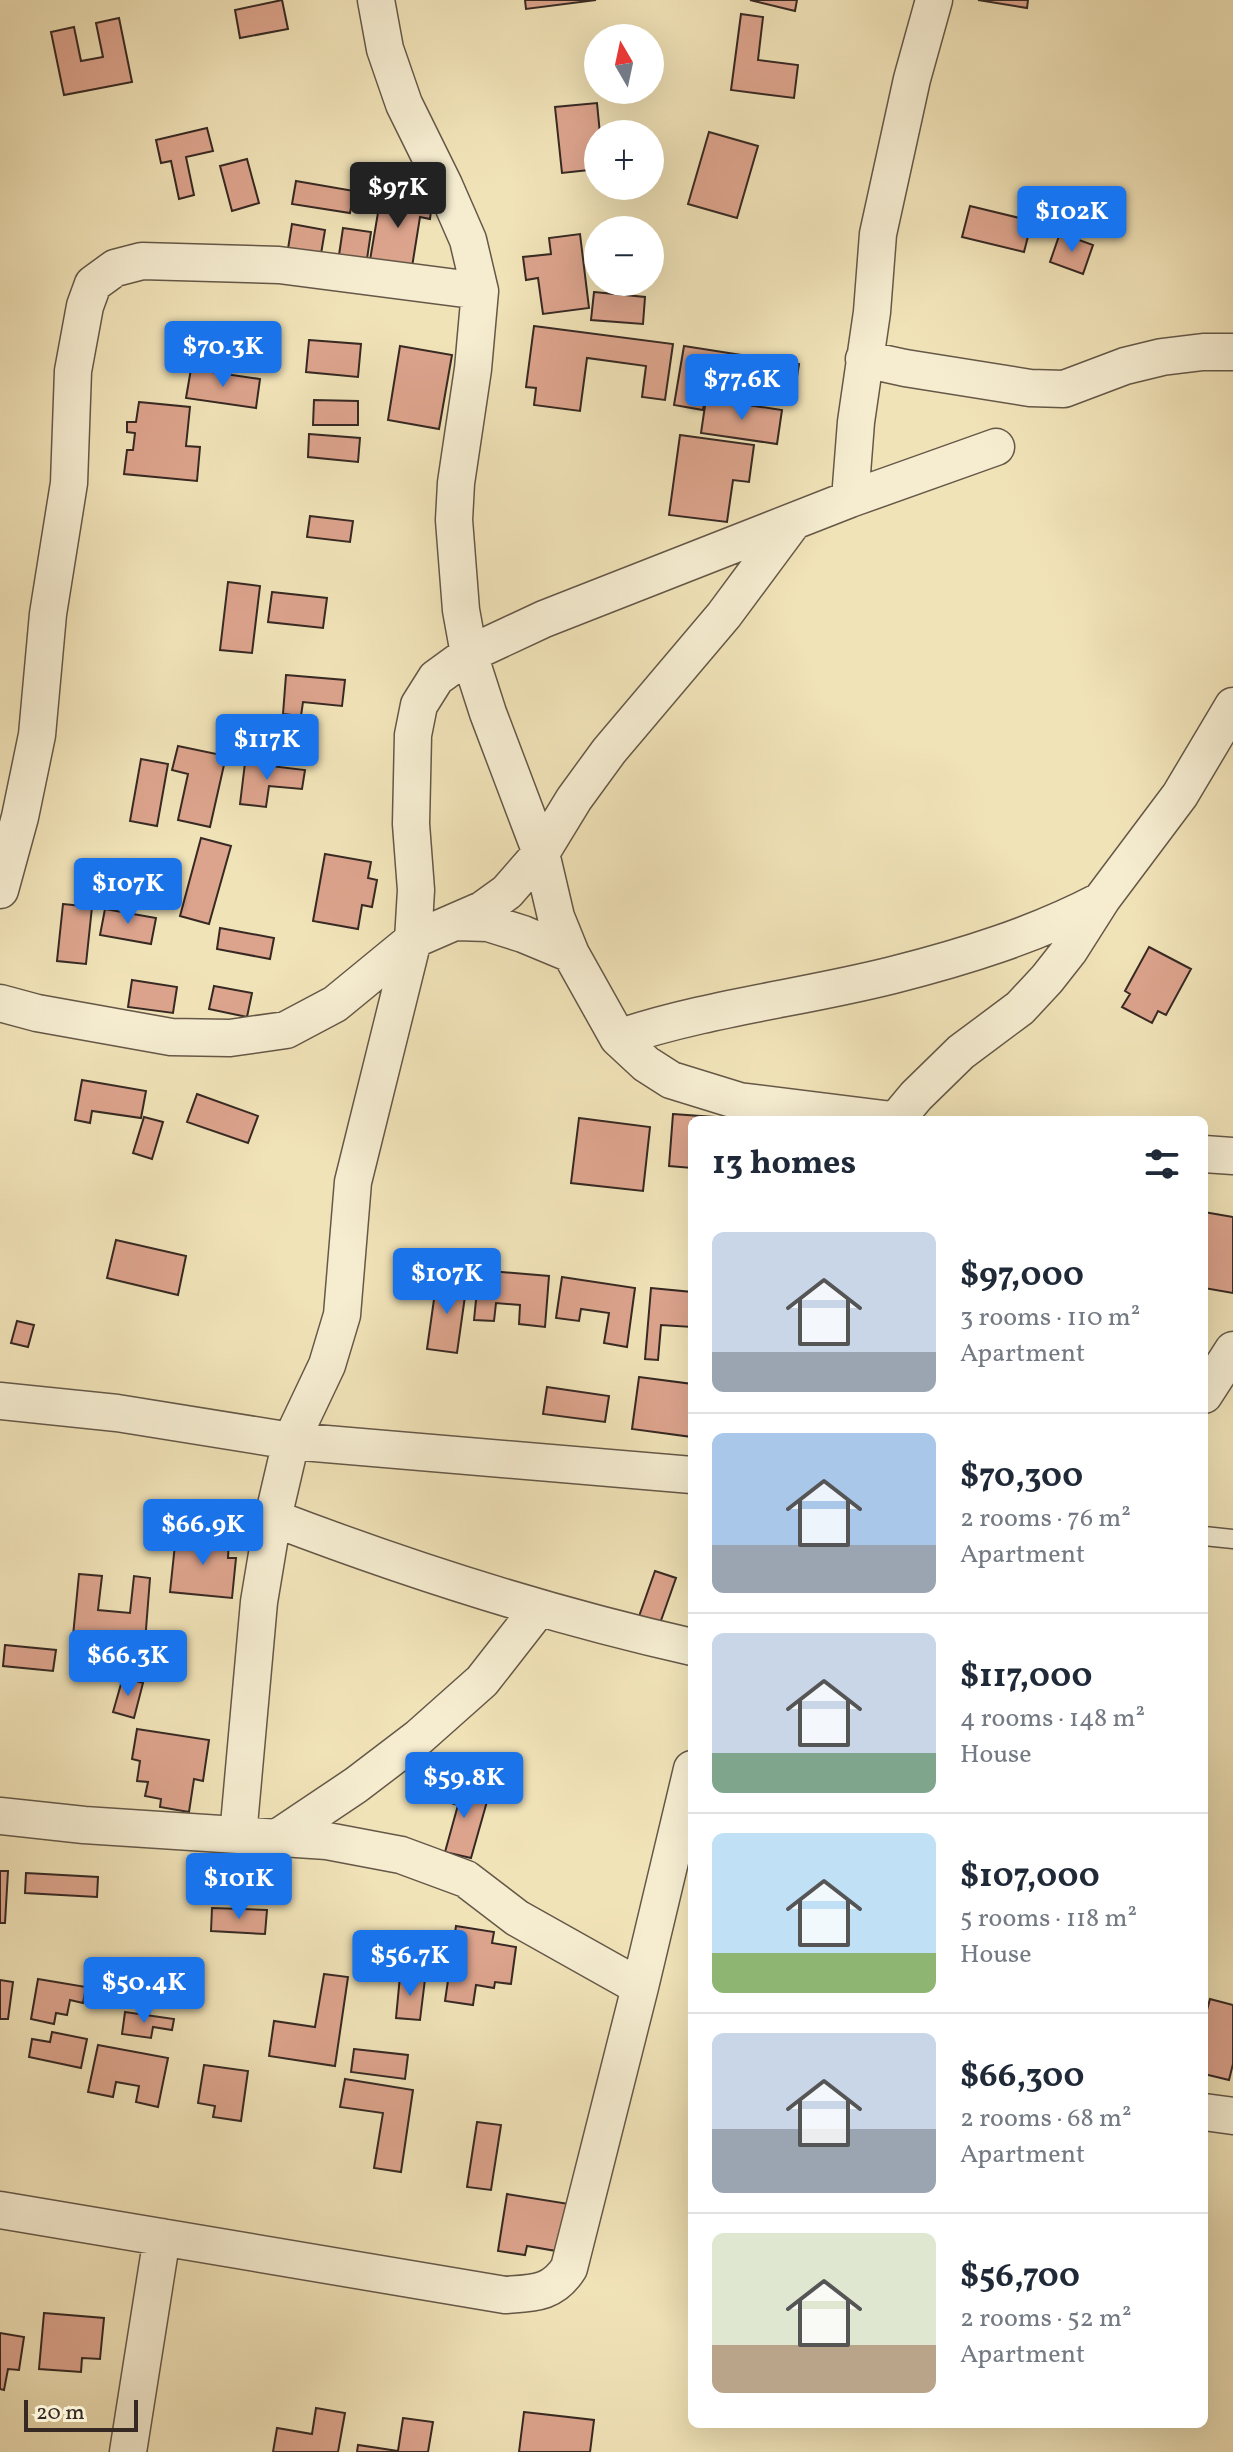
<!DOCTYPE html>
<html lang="en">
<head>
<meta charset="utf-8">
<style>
	:root { --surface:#fff; --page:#f2f2f3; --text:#1f2937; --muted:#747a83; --line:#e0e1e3; --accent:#1a73e8 }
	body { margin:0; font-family:Vollkorn,serif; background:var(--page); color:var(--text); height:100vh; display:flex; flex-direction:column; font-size:30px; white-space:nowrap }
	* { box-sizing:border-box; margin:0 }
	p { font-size:26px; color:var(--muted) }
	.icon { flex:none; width:44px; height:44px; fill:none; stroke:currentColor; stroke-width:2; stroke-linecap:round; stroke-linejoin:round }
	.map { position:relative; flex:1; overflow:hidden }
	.sheet { position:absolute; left:688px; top:1116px; width:520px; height:1312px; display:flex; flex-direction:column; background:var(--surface); border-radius:12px; box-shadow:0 8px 32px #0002 }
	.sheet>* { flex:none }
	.needle { width:52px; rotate:351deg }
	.fabs { position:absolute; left:584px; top:24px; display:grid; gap:16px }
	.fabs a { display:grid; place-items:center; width:80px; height:80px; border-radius:50%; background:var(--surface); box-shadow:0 8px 32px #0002; font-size:40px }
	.scale { position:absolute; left:24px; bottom:20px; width:114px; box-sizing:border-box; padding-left:8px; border:4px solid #362923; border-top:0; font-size:22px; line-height:28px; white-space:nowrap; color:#362923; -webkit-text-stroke:6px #f6edd1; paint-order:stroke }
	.price { position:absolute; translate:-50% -68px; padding:0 18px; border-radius:8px; background:var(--accent); color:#fff; font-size:26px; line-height:52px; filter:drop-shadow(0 2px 4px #0008) }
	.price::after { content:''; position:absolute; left:50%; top:48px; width:24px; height:18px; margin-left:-12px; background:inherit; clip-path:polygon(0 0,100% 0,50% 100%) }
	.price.active { background:#222; color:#fff }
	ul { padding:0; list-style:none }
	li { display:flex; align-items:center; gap:24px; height:200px; padding:0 24px }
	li+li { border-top:2px solid var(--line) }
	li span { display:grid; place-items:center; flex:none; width:224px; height:160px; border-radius:12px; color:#555 }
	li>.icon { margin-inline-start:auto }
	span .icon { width:96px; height:96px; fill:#fffc; stroke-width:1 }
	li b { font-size:34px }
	h2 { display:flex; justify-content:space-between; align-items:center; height:96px; padding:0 24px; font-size:34px }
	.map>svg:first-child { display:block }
	.building { fill:#dda48d; stroke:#362923; stroke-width:2 }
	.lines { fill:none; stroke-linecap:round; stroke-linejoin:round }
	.lane-casing { stroke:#655848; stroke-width:21 }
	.street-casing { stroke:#655848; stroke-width:39 }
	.lane { stroke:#f6edd1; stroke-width:18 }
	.street { stroke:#f6edd1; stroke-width:36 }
</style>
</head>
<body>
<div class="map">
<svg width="1233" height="2452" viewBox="0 0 1233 2452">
	<rect width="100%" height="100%" fill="#f1e3b8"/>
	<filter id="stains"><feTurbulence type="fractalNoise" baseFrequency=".0025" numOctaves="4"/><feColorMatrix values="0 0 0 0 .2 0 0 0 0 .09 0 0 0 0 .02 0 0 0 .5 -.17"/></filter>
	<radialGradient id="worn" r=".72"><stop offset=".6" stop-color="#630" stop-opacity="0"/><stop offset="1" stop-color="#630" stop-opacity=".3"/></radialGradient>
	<!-- building -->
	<path class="building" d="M282 0 288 29 240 38 235 10Z
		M525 0H596L526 9Z
		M750 0H797L795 11Z
		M978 0H1028L1027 8Z
		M741 14 763 17 758 60 798 65 794 98 731 90Z
		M119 18 132 82 64 95 51 32 74 27 81 61 103 57 96 23Z
		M597 103 600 134 598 169 562 173 555 107Z
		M207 128 213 151 186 157 194 195 179 199 171 161 161 163 156 140Z
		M709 132 758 146 737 218 688 204Z
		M247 159 259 203 232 211 220 166Z
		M296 181 354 191 350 213 292 204Z
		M381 195 432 203 430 219 420 217 412 267 370 260Z
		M970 206 1032 221 1024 252 962 237Z
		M292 224 325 230 320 260 287 255Z
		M343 228 371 232 367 259 339 255Z
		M1060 233 1093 245 1083 274 1050 262Z
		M580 234 589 308 543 314 538 278 526 280 523 257 551 254 549 238Z
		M592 235H598V263H591Z
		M594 292 645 297 643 324 591 320Z
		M534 326 673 344 665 400 642 397 646 366 587 358 580 411 534 405 536 388 526 387Z
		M309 340 361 344 358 377 306 372Z
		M400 346 452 355 439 429 388 420Z
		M684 346 799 364 794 395 708 382 703 410 674 405Z
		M191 369 260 379 256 408 186 398Z
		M706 399 782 410 777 444 701 433Z
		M314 400 358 401V425H313Z
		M139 402 190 407 186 446 200 447 197 481 124 474 127 450H133L135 433 127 432V422H136Z
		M309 434 360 438 358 462 308 457Z
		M680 435 754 445 749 482 733 480 727 522 669 515Z
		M310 516 353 521 350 542 307 537Z
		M228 582 260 586 252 653 220 650Z
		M272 592 327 598 323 628 268 622Z
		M286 675 345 680 342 706 303 702 301 716 283 714Z
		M178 746 226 756 210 827 178 820 188 774 172 770Z
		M141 759 168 764 157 826 130 821Z
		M245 763 305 770 302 789 269 786 266 807 240 804Z
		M201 838 231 846 209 924 180 916Z
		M325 854 371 862 368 878 377 880 372 907 362 905 358 929 313 921Z
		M63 904 92 907 86 964 57 961Z
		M105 909 156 918 151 944 100 935Z
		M220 928 274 938 270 959 217 949Z
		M1149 947 1191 969 1166 1015 1158 1011 1152 1023 1122 1007 1130 994 1125 991Z
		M132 980 177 987 173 1013 128 1007Z
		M214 986 252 993 247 1017 209 1009Z
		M82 1080 146 1091 141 1118 92 1111 90 1123 75 1120Z
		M197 1094 258 1116 248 1143 187 1122Z
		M673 1114 742 1119V1120H692V1168L669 1166Z
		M144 1117 163 1122 152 1159 133 1153Z
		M579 1118 650 1127 643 1191 571 1183Z
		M1204 1212 1233 1217V1293L1204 1288Z
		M116 1240 186 1256 178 1295 107 1278Z
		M479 1270 549 1276 545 1327 519 1324 520 1305 496 1303 494 1321 474 1320Z
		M562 1277 635 1288 627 1347 604 1343 609 1313 581 1309 579 1321 556 1318Z
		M437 1278 467 1282 457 1353 427 1349Z
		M651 1288 692 1292V1327L661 1325 658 1360 645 1359Z
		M17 1321 34 1325 28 1347 11 1343Z
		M639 1377 692 1384V1437L632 1429Z
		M547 1387 609 1396 605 1422 543 1414Z
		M176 1535 229 1540 228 1558H236L232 1598 170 1592Z
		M655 1571 676 1578 658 1629 637 1622Z
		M79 1574 102 1576 98 1610 130 1613 134 1576 150 1578 145 1642 73 1636Z
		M5 1645 56 1650 53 1671 3 1666Z
		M123 1677 143 1683 134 1718 113 1712Z
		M137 1729 209 1740 203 1781 194 1779 189 1812 160 1807 161 1799 145 1796 148 1782 137 1781 140 1761 132 1759Z
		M441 1785 488 1798 471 1858 445 1852 458 1805 437 1799Z
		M0 1871H8L5 1923H0Z
		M26 1873 98 1877 97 1897 25 1893Z
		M212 1908 267 1910 265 1934 211 1931Z
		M456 1926 494 1932 492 1943 516 1947 511 1984 495 1982 494 1988 476 1985 473 2005 445 2001Z
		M324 1974 348 1977 335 2066 269 2056 274 2021 315 2027Z
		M400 1976 425 1979 420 2020 396 2018Z
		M38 1979 86 1987 83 2003 70 2000 67 2015 56 2013 54 2024 31 2019Z
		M0 1980 13 1982 8 2019H0Z
		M1210 1999 1233 2005V2064L1229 2080 1204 2074V2021Z
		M125 2012 174 2019 172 2030 153 2027 151 2038 122 2034Z
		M52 2032 87 2039 81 2068 29 2057 32 2039 50 2042Z
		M98 2045 168 2058 158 2107 136 2102 139 2086 116 2082 113 2097 88 2092Z
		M354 2049 408 2055 405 2079 351 2072Z
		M204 2065 248 2071 241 2121 213 2117 215 2106 198 2103Z
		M345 2079 413 2090 401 2172 374 2168 383 2113 340 2107Z
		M477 2122 501 2125 491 2190 467 2187Z
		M507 2194 569 2204 562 2252 527 2246 525 2255 498 2251Z
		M44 2313 104 2318 100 2359 82 2358 81 2372 39 2369Z
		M0 2333 24 2337 19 2370 8 2369 4 2390 0 2389Z
		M316 2408 345 2413 338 2452H273L277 2428 312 2434Z
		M524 2412 594 2420 590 2452H519Z
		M403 2418 433 2422 428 2452H357L358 2445 398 2451Z"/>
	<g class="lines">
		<defs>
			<path id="lane" d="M1204 1536 1233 1539"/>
			<path id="street" d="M376 0 385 49 404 104 444 185 468 240 480 291 473 369 456 483 454 520 461 610 469 654 488 713 541 853 556 917 571 954 618 1038 646 1064 671 1080 739 1101 892 1120
				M864 359 905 368 1030 388 1064 389 1125 366 1162 357 1203 352H1233
				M850 499 856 422 872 312 878 234 912 79 934 0
				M0 890 20 817 37 735 48 614 69 483 73 371 85 306 93 284 115 268 142 261 279 265 480 291
				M456 922 488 923 523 934 571 954
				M0 1003 37 1013 171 1037 230 1038 286 1030 335 1004 413 940 482 910 507 892 541 853 574 799 609 751 724 615 793 522
				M618 1038C707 1008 802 998 893 975 964 957 1035 935 1100 901
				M896 1120 916 1096 961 1052 1020 1008 1047 979 1069 951 1102 899 1180 795 1233 706
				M1204 1154 1233 1156
				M1204 1395 1233 1350
				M0 1401 117 1413 291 1441 692 1475
				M273 1518C409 1570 550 1615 692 1647
				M0 1816 84 1825 327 1841 401 1855 466 1879 517 1918 640 1987
				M238 1836 259 1602 273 1518 291 1441 327 1365 342 1315 353 1182 413 940 416 890 411 824 413 735 419 705 436 678 469 654 544 619 850 499 996 447
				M277 1838 356 1785 419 1737 482 1681 539 1608
				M1204 2112 1233 2116
				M0 2210 505 2295C533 2293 553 2294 569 2268L640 1987 692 1769
				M128 2452 162 2237"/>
		</defs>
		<!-- lane casing -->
		<use href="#lane" class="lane-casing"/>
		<!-- street casing -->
		<use href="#street" class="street-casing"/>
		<!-- lane -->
		<use href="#lane" class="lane"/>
		<!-- street -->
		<use href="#street" class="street"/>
	</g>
	<rect width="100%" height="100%" filter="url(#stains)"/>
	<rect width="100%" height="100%" fill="url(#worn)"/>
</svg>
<div class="fabs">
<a><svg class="needle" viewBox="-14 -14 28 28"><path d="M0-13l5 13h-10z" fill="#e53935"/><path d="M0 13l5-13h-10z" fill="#747a83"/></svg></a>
<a>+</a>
<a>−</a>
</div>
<div class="scale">20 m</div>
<b class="price active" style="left:398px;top:230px">$97K</b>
<b class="price" style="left:1072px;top:254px">$102K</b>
<b class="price" style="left:223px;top:389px">$70.3K</b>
<b class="price" style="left:742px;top:422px">$77.6K</b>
<b class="price" style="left:267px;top:782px">$117K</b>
<b class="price" style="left:128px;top:926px">$107K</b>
<b class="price" style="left:447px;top:1316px">$107K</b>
<b class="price" style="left:203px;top:1567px">$66.9K</b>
<b class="price" style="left:128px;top:1698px">$66.3K</b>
<b class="price" style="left:464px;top:1820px">$59.8K</b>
<b class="price" style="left:239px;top:1921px">$101K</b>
<b class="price" style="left:410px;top:1998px">$56.7K</b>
<b class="price" style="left:144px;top:2025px">$50.4K</b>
<section class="sheet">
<h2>13 homes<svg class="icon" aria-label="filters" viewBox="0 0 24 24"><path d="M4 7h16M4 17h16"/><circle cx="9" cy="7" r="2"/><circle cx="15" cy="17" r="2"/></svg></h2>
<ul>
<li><span style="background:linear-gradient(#c9d6e8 75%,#9aa5b1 0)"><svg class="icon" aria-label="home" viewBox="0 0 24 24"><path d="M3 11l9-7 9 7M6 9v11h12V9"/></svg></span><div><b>$97,000</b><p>3 rooms · 110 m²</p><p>Apartment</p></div></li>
<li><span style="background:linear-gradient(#a9c7e8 70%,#9aa5b1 0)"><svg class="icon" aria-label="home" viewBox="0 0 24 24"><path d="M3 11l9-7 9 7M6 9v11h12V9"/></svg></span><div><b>$70,300</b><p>2 rooms · 76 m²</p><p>Apartment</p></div></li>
<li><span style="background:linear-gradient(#c9d6e8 75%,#7fa58c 0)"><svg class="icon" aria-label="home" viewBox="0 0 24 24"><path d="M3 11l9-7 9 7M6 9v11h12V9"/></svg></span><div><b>$117,000</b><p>4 rooms · 148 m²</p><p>House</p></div></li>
<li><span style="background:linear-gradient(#bfe0f5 75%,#8fb573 0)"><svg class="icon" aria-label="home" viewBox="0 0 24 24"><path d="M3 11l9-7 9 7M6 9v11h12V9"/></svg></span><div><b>$107,000</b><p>5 rooms · 118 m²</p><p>House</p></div></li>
<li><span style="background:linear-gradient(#c9d6e8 60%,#9aa5b1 0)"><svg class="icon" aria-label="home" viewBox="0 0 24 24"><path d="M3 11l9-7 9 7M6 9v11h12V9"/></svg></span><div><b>$66,300</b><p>2 rooms · 68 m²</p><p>Apartment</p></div></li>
<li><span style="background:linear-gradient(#dfe7d0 70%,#b9a48a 0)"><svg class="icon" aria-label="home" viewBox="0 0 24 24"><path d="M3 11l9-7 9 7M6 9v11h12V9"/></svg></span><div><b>$56,700</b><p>2 rooms · 52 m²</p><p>Apartment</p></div></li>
</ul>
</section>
</div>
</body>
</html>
